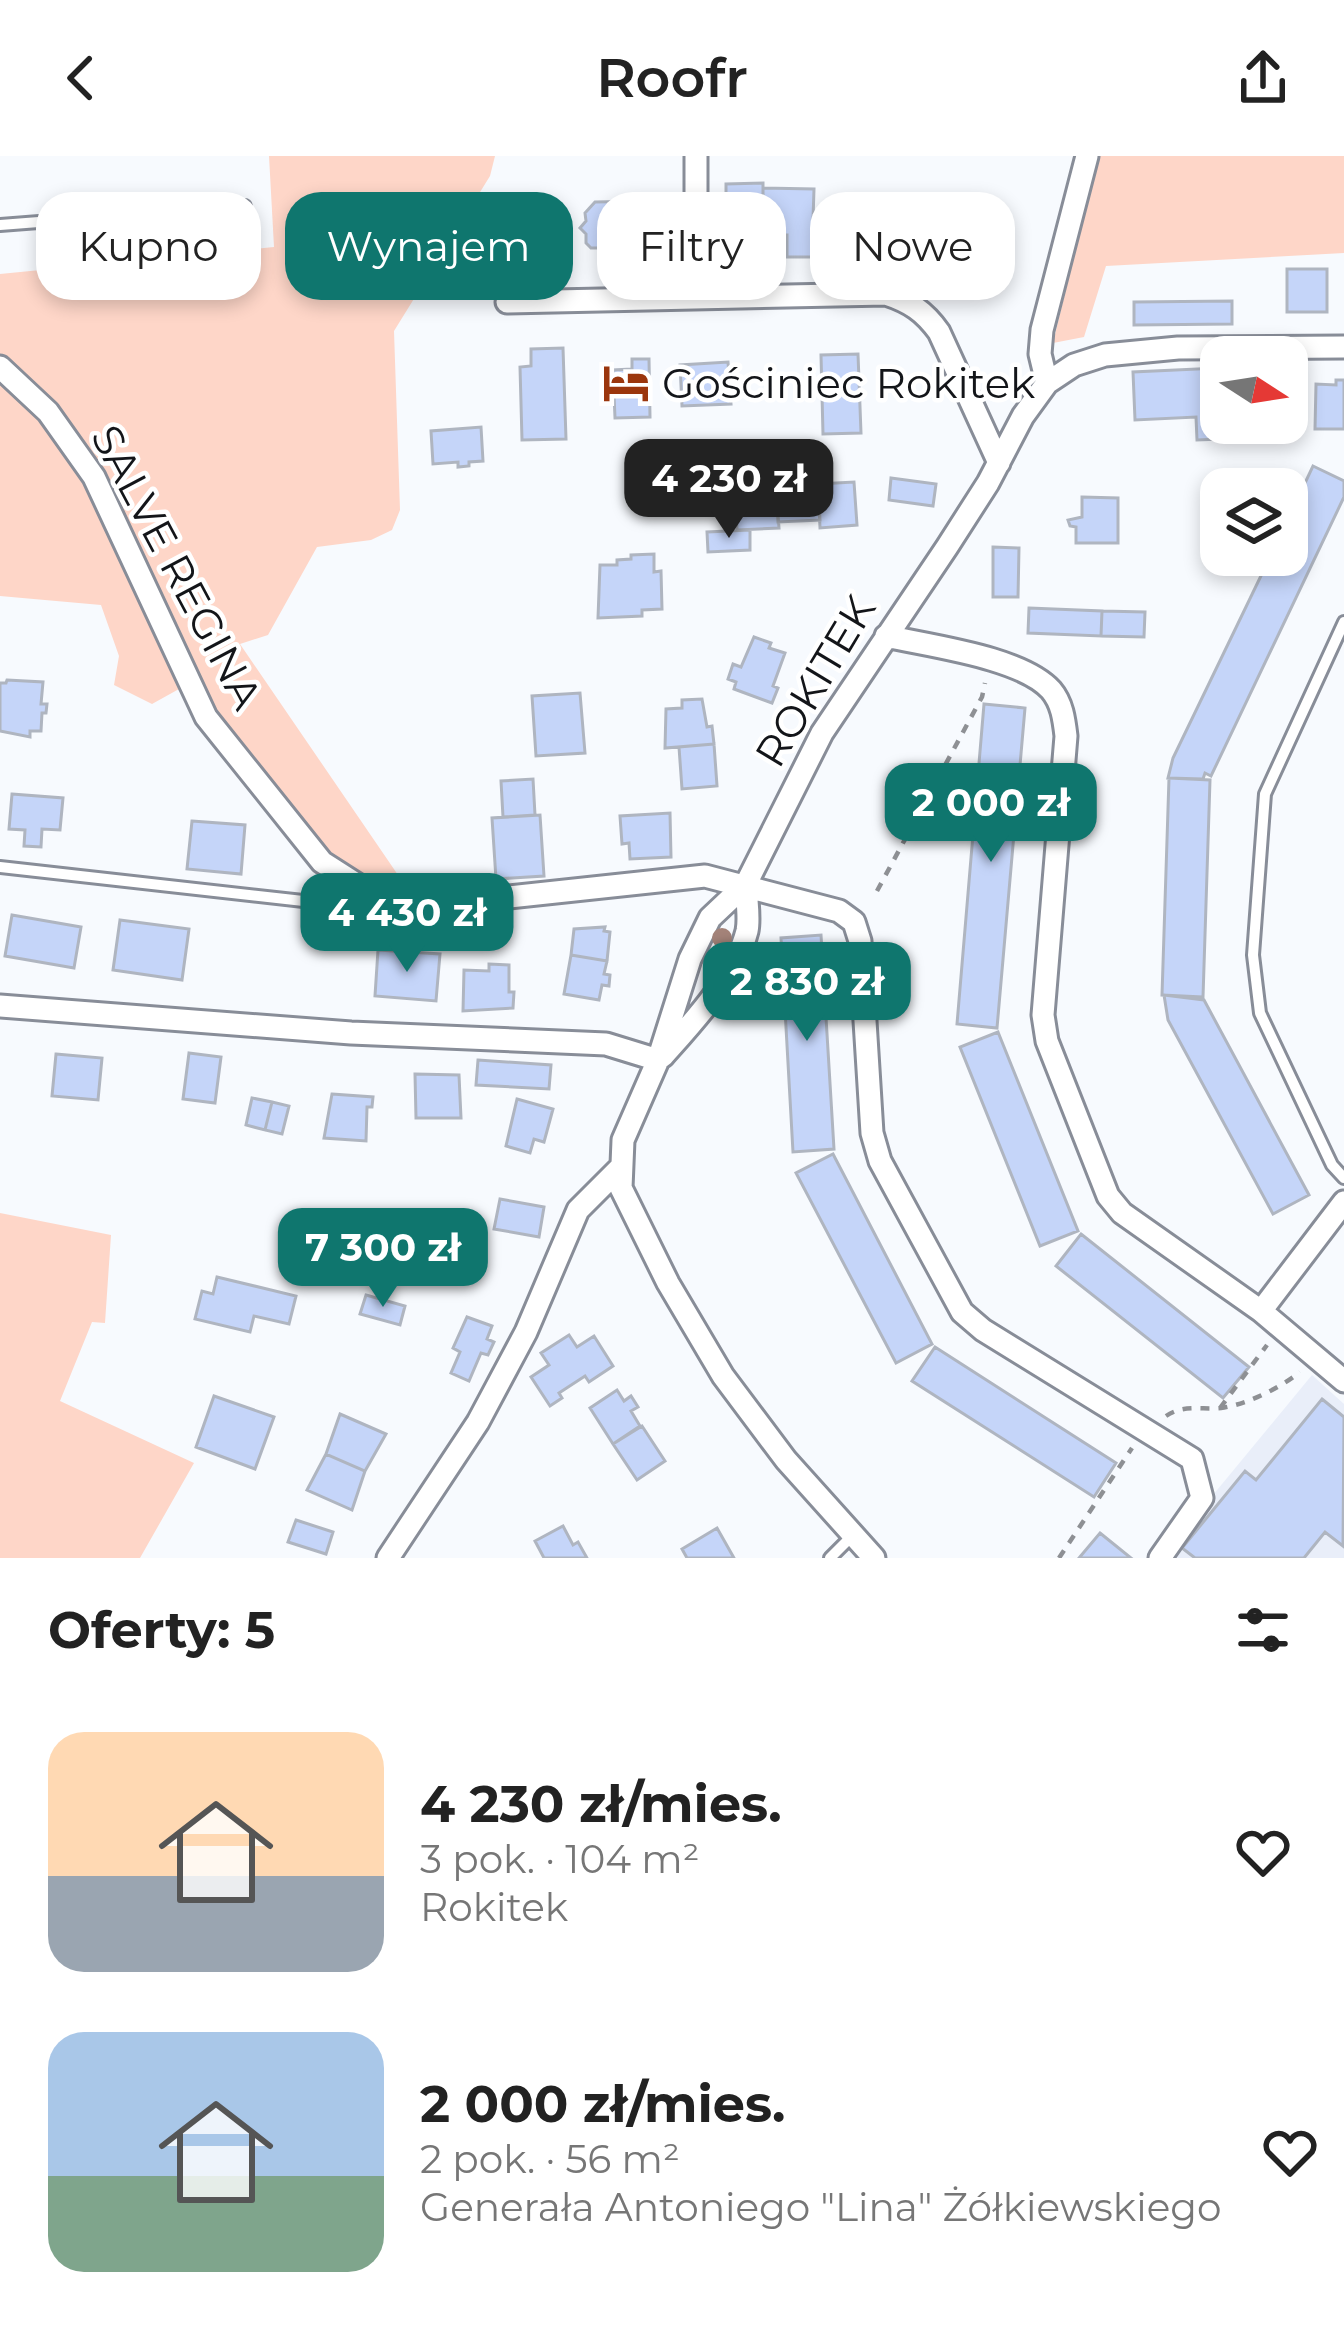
<!DOCTYPE html>
<html lang="pl">
<head>
<meta charset="utf-8">
<style>
	:root { --surface:#fff; --page:#f6f6f6; --text:#222; --muted:#767676; --accent:#0f766e }
	body { margin:0; font-family:Montserrat,sans-serif; background:var(--page); color:var(--text); height:100vh; display:flex; flex-direction:column; font-size:45px; white-space:nowrap }
	* { box-sizing:border-box; margin:0 }
	p { font-size:39px; color:var(--muted) }
	.icon { flex:none; width:66px; height:66px; fill:none; stroke:currentColor; stroke-width:2; stroke-linecap:round; stroke-linejoin:round }
	.map { position:relative; height:1402px; overflow:hidden }
	.drawer { display:flex; flex-direction:column; background:var(--surface); flex:1 }
	.drawer>* { flex:none }
	.hud { position:absolute; left:36px; top:36px; width:1272px; height:108px; display:flex; gap:24px }
	.needle { width:78px; rotate:102deg }
	.controls { position:absolute; left:1200px; top:180px; display:grid; gap:24px }
	.controls a { display:grid; place-items:center; width:108px; height:108px; border-radius:24px; background:var(--surface); box-shadow:0 6px 18px #0003; font-size:60px }
	.price { position:absolute; translate:-50% -102px; padding:0 27px; border-radius:24px; background:var(--accent); color:#fff; font-size:39px; line-height:78px; filter:drop-shadow(0 3px 6px #0008) }
	.price::after { content:''; position:absolute; left:50%; top:72px; width:36px; height:27px; margin-left:-18px; background:inherit; clip-path:polygon(0 0,100% 0,50% 100%) }
	.price.on { background:#222; color:#fff }
	ul { padding:0; list-style:none }
	li { display:flex; align-items:center; gap:36px; height:300px; padding:0 48px }
	li span { display:grid; place-items:center; flex:none; width:336px; height:240px; border-radius:36px; color:#555 }
	li>.icon { margin-inline-start:auto }
	span .icon { width:144px; height:144px; fill:#fffc; stroke-width:1 }
	li b { font-size:51px }
	h2 { display:flex; justify-content:space-between; align-items:center; height:144px; padding:0 48px; font-size:51px }
	.pill { padding:0 42px; border-radius:36px; background:var(--surface); box-shadow:0 6px 18px #0003; font-size:42px; line-height:108px }
	.pill.on { background:var(--accent); color:#fff }
	header { display:flex; justify-content:space-between; align-items:center; height:156px; padding:0 48px; background:var(--surface); font-size:54px; font-weight:600 }
	.map>svg:first-child { display:block }
	.built { fill:#e9eef9 }
	.green { fill:#fed6c8 }
	.building { fill:#c5d5f9; stroke:#afb5c0; stroke-width:3 }
	.lines { fill:none; stroke-linecap:round; stroke-linejoin:round }
	.service-casing { stroke:#888d98; stroke-width:16 }
	.minor-casing { stroke:#888d98; stroke-width:27 }
	.path { stroke:#8e9094; stroke-width:4.5; stroke-dasharray:9 9; stroke-linecap:butt }
	.service { stroke:#fff; stroke-width:10 }
	.minor { stroke:#fff; stroke-width:21 }
	.tree { fill:#a48379 }
	.labels { text-anchor:middle; stroke-width:9; stroke-linejoin:round; paint-order:stroke }
	.poi-label { font-size:42px; fill:#131519; stroke:#fff; text-anchor:start }
	.street-label { font-size:42px; fill:#131519; stroke:#fff }
</style>
</head>
<body>
<header><svg class="icon" aria-label="back" viewBox="0 0 24 24"><path d="M15 5l-7 7 7 7"/></svg>Roofr<svg class="icon" aria-label="share" viewBox="0 0 24 24"><path d="M12 15V3M7 8l5-5 5 5M5 13v7h14v-7"/></svg></header>
<div class="map">
<svg width="1344" height="1402" viewBox="0 0 1344 1402">
	<rect width="100%" height="100%" fill="#f7fafe"/>
	<!-- built -->
	<path class="built" d="M1312 1219 1344 1248V1402H1161Z"/>
	<!-- green -->
	<path class="green" d="M269 0H495L490 20 394 175 400 354 392 374 371 384 317 391 268 479 240 488 411 738 376 730 328 699 216 560 105 320 56 253 0 199V118L274 91Z
		M1098 0H1344V97L1106 110 1084 181 1053 187Z
		M0 226 40 265 88 327 179 533 152 548 114 529 119 500 101 449 0 440Z
		M0 1057 111 1079 105 1167 92 1166 60 1245 194 1307 140 1402H0Z"/>
	<!-- building -->
	<path class="building" d="M763 27V52L726 53V28Z
		M763 32 814 33 813 64H830L829 101H787V79H763Z
		M646 45V66H630L631 106 615 107V100H601L600 92H591L586 87V78L580 72 586 65 585 57 595 46Z
		M1006 67 1008 98 984 100 982 68Z
		M1287 113H1327V156H1287Z
		M1232 145V168L1134 169V146Z
		M563 192 566 283 522 284 520 211 531 210V193Z
		M858 198 861 277 823 278 821 199Z
		M632 203H649L650 261 615 262 613 214 632 213Z
		M728 206 731 248 682 250 680 209Z
		M1218 212 1221 283 1197 284 1196 261 1135 264 1133 216Z
		M1336 224H1344V273H1315L1316 228 1336 229Z
		M1287 248H1300V274L1251 273V267H1287Z
		M481 271 483 305 469 306V310L458 311V306L433 308 431 275Z
		M1313 310 1344 325V341L1211 620 1205 617 1203 623 1168 622 1173 602 1271 399H1287V365Z
		M891 322 936 328 933 350 889 344Z
		M854 326 857 369 820 372 818 328Z
		M818 328 820 364 778 366 776 331Z
		M776 331 779 372 737 374 735 333Z
		M1082 341 1118 342V387H1076V371L1070 370 1068 364 1082 361Z
		M750 374V394L708 396 707 376Z
		M993 391 1019 392 1018 441H993Z
		M654 398V416L661 415 662 453 642 454V460L598 462 600 409H617V404L631 403V399Z
		M1029 452 1102 455 1101 480 1028 477Z
		M1102 455 1145 456 1144 481 1101 480Z
		M754 481 771 487 769 492 785 497 773 530 778 532 772 547 734 533 736 526 728 523 733 508 741 511Z
		M7 524 43 526 41 548H47L46 557H42L41 575H30V581L0 575V527H6Z
		M580 537 585 597 536 600 532 540Z
		M702 543 707 571 712 570 714 588 665 592 666 553 682 552V544Z
		M984 548 1025 552 997 872 957 868Z
		M714 588 717 630 682 633 679 591Z
		M1169 622 1210 624 1203 841 1162 839Z
		M533 623 535 659 503 661 501 625Z
		M12 638 63 642 60 674 42 673 41 691 24 690 25 674 9 673Z
		M670 657 671 701 630 703 629 687 622 688 620 660Z
		M540 659 544 720 496 723 492 662Z
		M192 665 245 669 241 718 187 713Z
		M12 759 81 771 74 812 5 800Z
		M120 764 189 773 182 824 113 814Z
		M605 771 604 775 610 776 607 805 571 799 574 773Z
		M821 779 834 993 793 996 781 782Z
		M378 794 440 798 436 845 375 840Z
		M571 799 607 805 604 818 610 819 609 830 602 829 599 844 564 838Z
		M489 808 509 809V836H514L513 852 463 855 464 814 489 815Z
		M1164 839 1204 844 1309 1039 1273 1058 1168 864Z
		M998 876 1078 1075 1040 1090 960 891Z
		M189 897 221 901 215 947 183 943Z
		M56 898 102 902 98 944 52 940Z
		M478 904 551 909 549 933 476 929Z
		M415 918 459 919 461 962H416Z
		M332 938 373 941 372 951H367L366 985 324 982Z
		M252 942 272 946 265 974 246 969Z
		M517 943 553 953 544 986 534 983 530 997 506 990Z
		M272 946 289 950 282 978 265 974Z
		M833 998 932 1188 896 1207 796 1017Z
		M500 1043 544 1051 539 1081 494 1073Z
		M415 1075 466 1090 464 1108 410 1092Z
		M1081 1078 1249 1211 1223 1242 1056 1110Z
		M217 1121 296 1140 289 1168 254 1160 250 1176 195 1163 202 1135 213 1138Z
		M366 1139 405 1150 400 1169 360 1158Z
		M467 1161 492 1170 487 1183 494 1186 488 1199 481 1197 469 1225 451 1217 460 1196 453 1192Z
		M569 1179 577 1191 594 1180 613 1210 589 1226 585 1220 559 1237 562 1242 550 1250 531 1221 549 1209 541 1197Z
		M935 1191 1116 1307 1094 1341 912 1225Z
		M617 1234 624 1245 631 1240 638 1251 631 1255 640 1270 613 1288 590 1252Z
		M214 1240 274 1261 255 1313 196 1291Z
		M1322 1243 1344 1261 1343 1390 1325 1376 1304 1402H1195L1182 1392 1245 1315 1256 1324Z
		M340 1258 386 1278 365 1315 326 1298Z
		M642 1270 665 1305 637 1324 613 1288Z
		M326 1298 365 1315 352 1354 307 1334Z
		M296 1364 333 1376 326 1398 288 1386Z
		M563 1370 573 1389 578 1386 587 1402H544L535 1385Z
		M717 1372 734 1402H687L682 1393Z
		M1100 1377 1131 1402H1079Z"/>
	<g class="lines">
		<defs>
			<path id="service" d="M0 69 245 50
				M1344 466 1265 638 1253 799 1260 857 1332 1009 1344 1022
				M0 711 339 749 369 739
				M830 1402 852 1380"/>
			<path id="minor" d="M696 141V0
				M507 146 886 138C910 146 924 155 939 176L999 307
				M0 211 48 256 94 321 206 561 322 706 372 738 434 749 705 720 839 755 854 766 860 785 872 977 880 1005 962 1156 983 1174 1192 1303 1202 1342 1160 1402
				M1047 227 1040 198 1042 174 1087 0
				M886 480C929 490 1021 501 1051 534 1062 547 1064 563 1066 580L1043 859 1047 885 1108 1040 1122 1057 1261 1155 1344 1225
				M0 850 351 877 606 888 658 904
				M663 900C694 865 735 822 747 775 750 761 746 742 746 728
				M1261 1155 1344 1046
				M388 1402 478 1266 526 1176 578 1054 619 1013
				M874 1402 786 1304 723 1220 668 1127 621 1032 623 984 658 904 690 803 710 762 746 728 822 577 947 391 988 327 1023 260 1047 227 1074 209 1105 199 1178 192 1344 191"/>
		</defs>
		<!-- service casing -->
		<use href="#service" class="service-casing"/>
		<!-- minor casing -->
		<use href="#minor" class="minor-casing"/>
		<!-- path -->
		<path class="path" d="M877 735 982 541 985 527
			M1220 1252 1267 1189
			M1166 1260C1184 1248 1201 1254 1221 1252 1248 1248 1278 1233 1300 1216
			M1059 1402 1132 1292"/>
		<!-- service -->
		<use href="#service" class="service"/>
		<!-- minor -->
		<use href="#minor" class="minor"/>
	</g>
	<!-- trees -->
	<circle class="tree" cx="722" cy="782" r="10"/>
	<!-- icons -->
	<defs>
		<symbol id="hotel-bare" viewBox="-9 -9 18 18"><path d="M-6-4.5h1.5V1H6V5H4.5V3h-9V5H-6ZM-4 0a1.8 1.8 0 1 1 3.6 0ZM.5 0V-2.5h3Q6-2.5 6 0Z" fill="#9b360d" stroke="#fff" stroke-width="2.5" paint-order="stroke"/></symbol>
	</defs>
	<g fill-rule="evenodd">
		<use href="#hotel-bare" x="593" y="194" width="66" height="66"/>
	</g>
	<g class="labels">
		<!-- poi labels -->
		<g class="poi-label">
			<text x="662" y="242">Gościniec Rokitek</text>
		</g>
		<!-- street labels -->
		<g class="street-label">
			<text transform="translate(177 411) rotate(62)" y="15">SALVE REGINA</text>
			<text transform="translate(815 525) rotate(-59)" y="15">ROKITEK</text>
		</g>
	</g>
</svg>
<div class="controls">
<a><svg class="needle" viewBox="-14 -14 28 28"><path d="M0-13l5 13h-10z" fill="#e53935"/><path d="M0 13l5-13h-10z" fill="#767676"/></svg></a>
<a><svg class="icon" aria-label="layers" viewBox="0 0 24 24"><path d="M12 4l9 5-9 5-9-5zM3 14l9 5 9-5"/></svg></a>
</div>
<b class="price on" style="left:729px;top:385px">4 230 zł</b>
<b class="price" style="left:991px;top:709px">2 000 zł</b>
<b class="price" style="left:407px;top:819px">4 430 zł</b>
<b class="price" style="left:807px;top:888px">2 830 zł</b>
<b class="price" style="left:383px;top:1154px">7 300 zł</b>
<div class="hud">
<a class="pill">Kupno</a>
<a class="pill on">Wynajem</a>
<a class="pill">Filtry</a>
<a class="pill">Nowe</a>
</div>
</div>
<section class="drawer">
<h2>Oferty: 5<svg class="icon" aria-label="filters" viewBox="0 0 24 24"><path d="M4 7h16M4 17h16"/><circle cx="9" cy="7" r="2"/><circle cx="15" cy="17" r="2"/></svg></h2>
<ul>
<li><span style="background:linear-gradient(#ffd9b3 60%,#9aa5b1 0)"><svg class="icon" aria-label="home" viewBox="0 0 24 24"><path d="M3 11l9-7 9 7M6 9v11h12V9"/></svg></span><div><b>4 230 zł/mies.</b><p>3 pok. · 104 m²</p><p>Rokitek</p></div><svg class="icon" aria-label="heart" viewBox="0 0 24 24"><path d="M12 20l-8-8c-3-5 5-10 8-4 3-6 11-1 8 4z"/></svg></li>
<li><span style="background:linear-gradient(#a9c7e8 60%,#7fa58c 0)"><svg class="icon" aria-label="home" viewBox="0 0 24 24"><path d="M3 11l9-7 9 7M6 9v11h12V9"/></svg></span><div><b>2 000 zł/mies.</b><p>2 pok. · 56 m²</p><p>Generała Antoniego &quot;Lina&quot; Żółkiewskiego</p></div><svg class="icon" aria-label="heart" viewBox="0 0 24 24"><path d="M12 20l-8-8c-3-5 5-10 8-4 3-6 11-1 8 4z"/></svg></li>
</ul>
</section>
</body>
</html>
